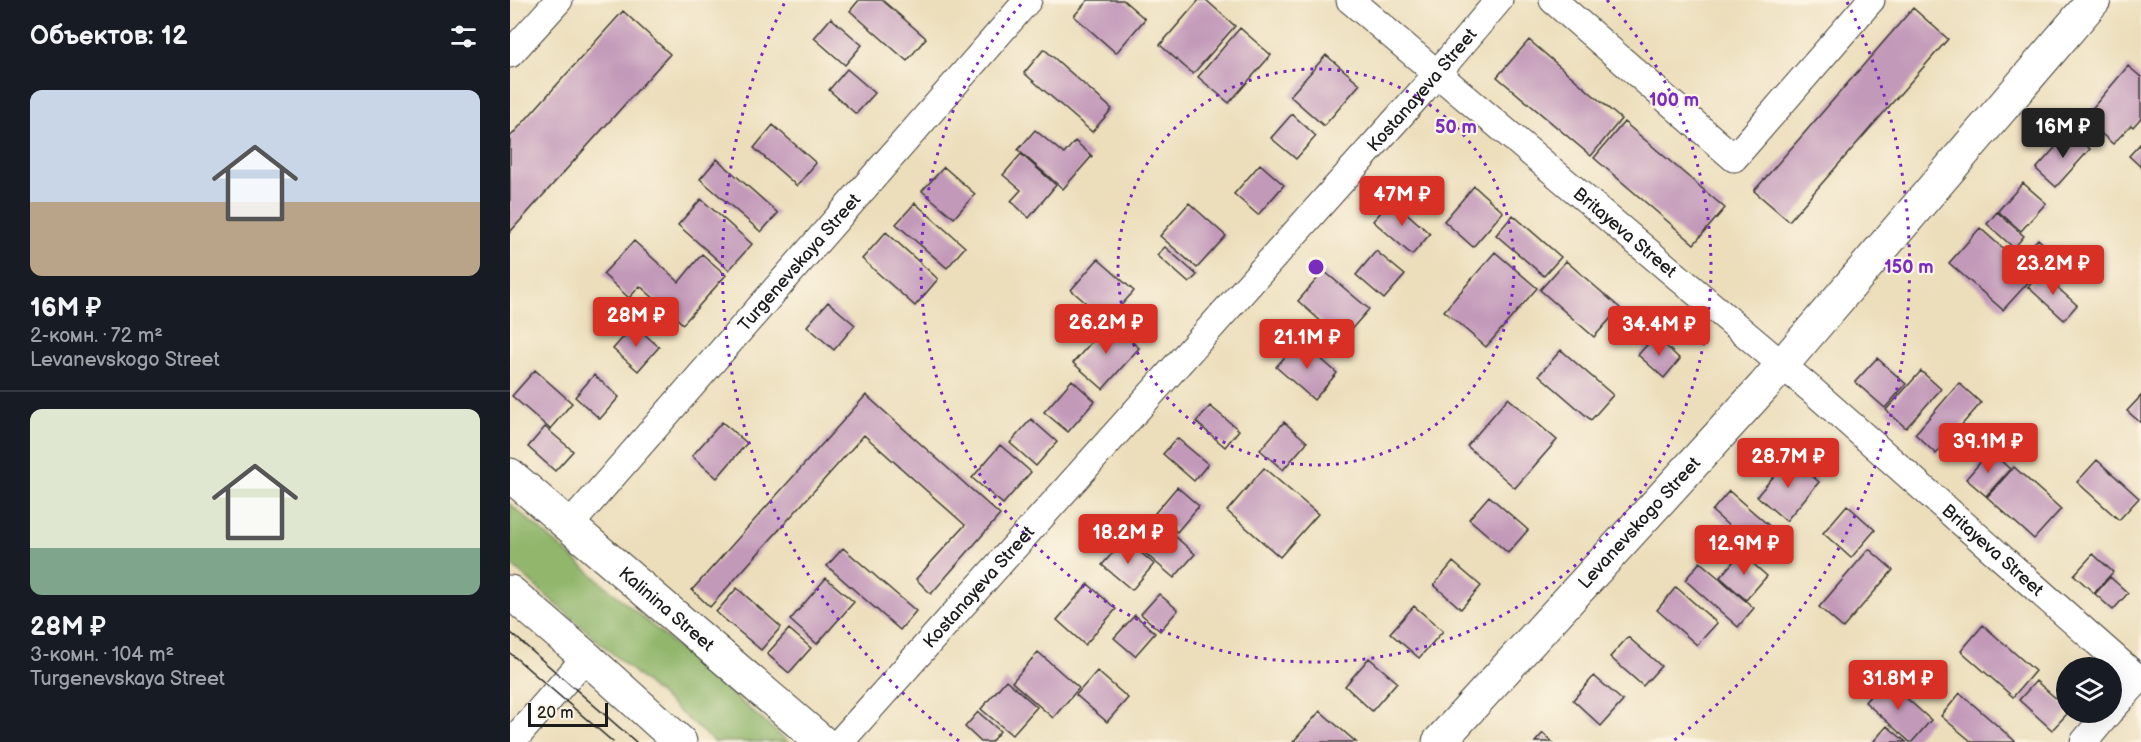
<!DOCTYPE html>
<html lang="ru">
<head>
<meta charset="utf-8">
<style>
	:root { --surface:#171b24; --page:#20242c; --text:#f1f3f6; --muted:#9ea1a6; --line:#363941; --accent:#d93025 }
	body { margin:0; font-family:"Balsamiq Sans",sans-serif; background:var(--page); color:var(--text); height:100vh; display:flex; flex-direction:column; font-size:22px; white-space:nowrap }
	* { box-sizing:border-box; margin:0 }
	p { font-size:20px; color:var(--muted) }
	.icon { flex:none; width:33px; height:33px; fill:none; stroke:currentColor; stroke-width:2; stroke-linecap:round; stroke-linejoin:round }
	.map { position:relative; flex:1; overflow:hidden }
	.details { display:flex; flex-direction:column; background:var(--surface); width:510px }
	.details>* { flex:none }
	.tools { position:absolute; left:1546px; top:657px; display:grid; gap:12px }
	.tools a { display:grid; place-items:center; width:66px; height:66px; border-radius:50%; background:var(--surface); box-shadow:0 6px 24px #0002; font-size:30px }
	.scale { position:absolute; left:18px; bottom:15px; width:80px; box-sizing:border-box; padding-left:6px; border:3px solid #1c1c1c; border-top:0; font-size:16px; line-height:21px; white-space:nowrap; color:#1c1c1c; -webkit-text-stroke:4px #fcf5e5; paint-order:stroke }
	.price { position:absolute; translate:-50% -51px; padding:0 14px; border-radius:6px; background:var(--accent); color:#fff; font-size:20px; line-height:39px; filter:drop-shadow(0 2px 3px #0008) }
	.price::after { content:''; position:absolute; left:50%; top:36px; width:18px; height:14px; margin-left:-9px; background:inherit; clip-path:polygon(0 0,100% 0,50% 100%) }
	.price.active { background:#222; color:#fff }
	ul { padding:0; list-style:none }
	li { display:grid; align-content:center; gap:12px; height:318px; padding:0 30px }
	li+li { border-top:2px solid var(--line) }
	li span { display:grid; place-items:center; height:186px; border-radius:12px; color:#555 }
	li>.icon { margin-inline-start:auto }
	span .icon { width:108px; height:108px; fill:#fffc; stroke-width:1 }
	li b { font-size:26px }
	h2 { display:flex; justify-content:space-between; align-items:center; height:72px; padding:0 30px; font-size:26px }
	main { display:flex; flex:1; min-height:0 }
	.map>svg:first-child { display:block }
	.forest { fill:#91b66c; stroke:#566944; stroke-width:1.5 }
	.building { fill:#c299b9 }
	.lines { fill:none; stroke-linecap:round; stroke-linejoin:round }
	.minor-casing { stroke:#3b3934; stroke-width:29 }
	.tertiary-casing { stroke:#3b3934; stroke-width:35 }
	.secondary-casing { stroke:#3b3934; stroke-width:35 }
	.minor { stroke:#fff; stroke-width:27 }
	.tertiary { stroke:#fff; stroke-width:33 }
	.secondary { stroke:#fff; stroke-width:33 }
	.tram { stroke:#1c1c1c; stroke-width:1.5 }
	.ring { fill:none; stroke:#7b2cbf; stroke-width:3; stroke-dasharray:3 6 }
	.labels { text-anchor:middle; stroke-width:4.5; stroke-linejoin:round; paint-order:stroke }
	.street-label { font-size:18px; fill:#1c1c1c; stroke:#fcf5e5 }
	.centre { fill:#7b2cbf; stroke:#fcf5e5; stroke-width:3 }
	.ring-label { font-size:18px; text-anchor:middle; font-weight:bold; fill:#7b2cbf; stroke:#fcf5e5; stroke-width:4.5; stroke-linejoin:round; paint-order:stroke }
</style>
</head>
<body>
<main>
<section class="details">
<h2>Объектов: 12<svg class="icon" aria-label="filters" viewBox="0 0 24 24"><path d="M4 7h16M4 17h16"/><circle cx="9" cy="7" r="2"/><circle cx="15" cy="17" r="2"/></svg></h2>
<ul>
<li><span style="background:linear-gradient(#c9d6e8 60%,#b9a48a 0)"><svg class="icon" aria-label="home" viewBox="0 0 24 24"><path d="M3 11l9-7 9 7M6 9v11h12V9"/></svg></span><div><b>16M ₽</b><p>2-комн. · 72 m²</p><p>Levanevskogo Street</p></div></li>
<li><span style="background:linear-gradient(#dfe7d0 75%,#7fa58c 0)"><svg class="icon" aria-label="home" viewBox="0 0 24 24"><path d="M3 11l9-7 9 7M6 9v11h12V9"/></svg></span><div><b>28M ₽</b><p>3-комн. · 104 m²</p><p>Turgenevskaya Street</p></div></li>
</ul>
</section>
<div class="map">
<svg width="1631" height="742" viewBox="0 0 1631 742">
	<rect width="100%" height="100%" fill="#fcf5e5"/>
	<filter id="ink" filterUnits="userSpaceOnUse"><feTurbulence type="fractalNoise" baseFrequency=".0167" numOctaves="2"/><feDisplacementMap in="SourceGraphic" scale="12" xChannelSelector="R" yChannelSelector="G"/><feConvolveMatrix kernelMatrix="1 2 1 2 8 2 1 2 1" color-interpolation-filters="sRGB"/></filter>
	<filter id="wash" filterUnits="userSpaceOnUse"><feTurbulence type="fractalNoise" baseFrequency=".008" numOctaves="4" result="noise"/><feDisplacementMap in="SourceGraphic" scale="24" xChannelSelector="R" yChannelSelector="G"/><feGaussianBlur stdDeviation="1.35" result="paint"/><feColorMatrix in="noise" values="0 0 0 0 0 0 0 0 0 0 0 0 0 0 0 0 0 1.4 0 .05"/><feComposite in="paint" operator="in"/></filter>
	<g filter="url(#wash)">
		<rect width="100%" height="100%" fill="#ecdebb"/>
		<!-- forest -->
		<path class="forest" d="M0 504 278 742H204L0 564Z"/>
		<g id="blocks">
			<!-- building -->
			<path class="building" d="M349 0H372L416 38 397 61 340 11Z
				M578 0H613L635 19 606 53 564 16Z
				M689 0H696L725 26 683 74 650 45Z
				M1403 8 1438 39 1279 221 1244 191Z
				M113 11 160 54 0 232V137Z
				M321 18 352 45 335 65 304 38Z
				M730 28 761 55 719 103 688 77Z
				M1019 40 1111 119 1081 156 987 77Z
				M534 49 602 109 582 132 514 73Z
				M816 55 850 84 814 126 780 96Z
				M1618 66 1631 77V118L1623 127 1621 125 1603 144 1574 118Z
				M337 69 365 93 346 114 319 90Z
				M782 114 806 136 786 159 761 138Z
				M1114 122 1215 208 1184 244 1084 158Z
				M263 125 306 163 287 186 244 148Z
				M525 130 554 154 565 141 582 156 553 189 508 150Z
				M1560 131 1580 149 1546 187 1526 169Z
				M1631 143V167L1619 156Z
				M511 154 546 185 519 218 501 201 511 190 493 175Z
				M207 159 268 213 251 232 190 179Z
				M750 164 774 185 748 215 724 194Z
				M434 167 465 194 444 218 412 191Z
				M1513 183 1536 203 1511 231 1488 211Z
				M964 186 993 212 963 247 934 221Z
				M191 199 242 244 219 270 168 225Z
				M882 200 920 234 902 255 863 221Z
				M405 203 455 247 437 268 386 224Z
				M679 203 716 236 687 268 650 236Z
				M1487 212 1514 236 1504 248 1477 224Z
				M1003 215 1051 257 1034 276 986 235Z
				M1470 228 1524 276 1493 310 1439 263Z
				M376 232 428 279 405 306 352 259Z
				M1528 239 1562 270 1548 286 1513 255Z
				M124 241 169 282 192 254 216 275 173 324 130 286 119 298 93 274Z
				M655 247 687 275 679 283 647 255Z
				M866 251 895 275 874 299 846 275Z
				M985 252 1027 288 976 347 934 311Z
				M588 259 624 291 597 321 561 290Z
				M1056 261 1110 308 1084 337 1030 290Z
				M814 271 859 309 832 340 788 301Z
				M1531 273 1567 305 1554 320 1518 287Z
				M318 302 345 325 324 350 297 326Z
				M599 322 629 348 593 389 563 363Z
				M124 325 149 347 128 371 103 349Z
				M1145 336 1170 359 1154 378 1128 355Z
				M790 340 827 373 804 400 766 367Z
				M1051 350 1103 395 1081 420 1029 375Z
				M1367 358 1396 384 1375 408 1345 382Z
				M25 370 62 403 40 429 2 396Z
				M1411 371 1431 389 1396 428 1376 410Z
				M84 375 109 397 90 419 65 397Z
				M562 380 585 401 558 432 534 412Z
				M1449 383 1471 403 1426 454 1405 434Z
				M356 395 490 515 421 594 406 579 455 525 354 435 200 607 182 590Z
				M1631 396V423L1617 411Z
				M998 398 1047 440 1005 488 957 446Z
				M700 406 729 430 715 447 686 422Z
				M521 419 547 442 526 466 500 443Z
				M212 422 237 443 207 478 182 456Z
				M774 422 797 442 773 470 750 450Z
				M35 427 63 451 45 471 18 447Z
				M667 438 698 464 684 481 653 454Z
				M490 445 521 472 493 504 462 478Z
				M1480 451 1500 469 1476 496 1456 479Z
				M1280 457 1309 482 1276 521 1247 496Z
				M1587 460 1629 498 1609 520 1567 482Z
				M1504 467 1551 509 1524 539 1477 497Z
				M754 468 808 514 770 557 717 511Z
				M667 487 689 506 667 532 645 513Z
				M1219 491 1264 530 1246 550 1202 511Z
				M979 496 1018 530 998 553 959 519Z
				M1337 505 1365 530 1341 558 1313 533Z
				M650 523 685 554 664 578 629 548Z
				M615 539 644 564 622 590 592 565Z
				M333 548 406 611 390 630 317 566Z
				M1359 549 1383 570 1333 628 1309 607Z
				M1231 553 1257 576 1236 600 1210 577Z
				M1583 554 1603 572 1584 593 1564 575Z
				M943 562 971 586 951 609 924 585Z
				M1190 562 1244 608 1228 627 1175 580Z
				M1600 577 1618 593 1603 610 1585 594Z
				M316 578 344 602 307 644 280 620Z
				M578 584 606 609 575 645 547 620Z
				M1166 587 1207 623 1187 645 1147 610Z
				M227 588 271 627 251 650 206 612Z
				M649 594 668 610 650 631 631 614Z
				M904 606 933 631 909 658 880 633Z
				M625 615 645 633 625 656 604 638Z
				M1473 625 1525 671 1503 697 1451 651Z
				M279 629 301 648 279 673 257 654Z
				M1118 637 1151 666 1133 686 1100 657Z
				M528 652 569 688 543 718 502 682Z
				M859 658 887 682 862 711 835 686Z
				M587 671 618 698 597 722 566 695Z
				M1084 676 1113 701 1091 726 1063 700Z
				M1375 679 1421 720 1402 742H1400L1355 702Z
				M496 680 527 707 502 735 471 709Z
				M1526 681 1557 708V714L1542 730 1509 700Z
				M1450 693 1506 742H1462L1431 716Z
				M810 711 846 742H783Z
				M468 712 490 731 481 742H471L455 727Z
				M1377 726 1396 742H1363Z
				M1033 733 1042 742H1025Z"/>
		</g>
	</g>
	<g filter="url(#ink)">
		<use href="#blocks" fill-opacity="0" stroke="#3b3934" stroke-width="1.5"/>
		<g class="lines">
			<defs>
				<g id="minor">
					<path id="s1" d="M840 0 1303 391 1631 681"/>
					<path d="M1043 0 1224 158 1361 0"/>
					<path d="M0 54 49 0"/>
					<path id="s2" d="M59 526 518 0"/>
					<path d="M1602 709 1631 677"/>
					<path d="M2 742 76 657"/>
					<path id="s3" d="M330 742 913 90 989 0"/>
					<path d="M1574 742 1599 712"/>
				</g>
				<g id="tertiary">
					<path id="s4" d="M929 742 1254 386 1584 0"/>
				</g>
				<g id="secondary">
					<path id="s5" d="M0 475 312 742"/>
					<path d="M0 592 76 657 170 742"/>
				</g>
			</defs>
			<!-- minor casing -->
			<use href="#minor" class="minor-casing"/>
			<!-- tertiary casing -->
			<use href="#tertiary" class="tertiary-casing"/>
			<!-- secondary casing -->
			<use href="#secondary" class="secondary-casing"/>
			<!-- minor -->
			<use href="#minor" class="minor"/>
			<!-- tertiary -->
			<use href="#tertiary" class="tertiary"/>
			<!-- secondary -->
			<use href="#secondary" class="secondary"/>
			<!-- tram -->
			<path class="tram" d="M0 632 126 742
				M0 653 103 742"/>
		</g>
	</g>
	<!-- distance rings -->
	<g class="ring">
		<circle cx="806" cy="267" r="198"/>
		<path d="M1097 0A395 395 0 1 1 515 0"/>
		<path d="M449 741A593 593 0 0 1 275 2M1337 2A593 593 0 0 1 1163 741"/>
	</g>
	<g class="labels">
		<!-- street labels -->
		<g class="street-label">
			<text dy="6" stroke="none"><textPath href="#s3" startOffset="874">Kostanayeva Street</textPath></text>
			<text dy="6" stroke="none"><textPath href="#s1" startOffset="360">Britayeva Street</textPath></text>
			<text dy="6" stroke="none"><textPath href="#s2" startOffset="350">Turgenevskaya Street</textPath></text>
			<text dy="6" stroke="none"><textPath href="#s4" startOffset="297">Levanevskogo Street</textPath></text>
			<text dy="6" stroke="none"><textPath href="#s1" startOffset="846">Britayeva Street</textPath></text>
			<text dy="6" stroke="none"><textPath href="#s3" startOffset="208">Kostanayeva Street</textPath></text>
			<text dy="6" stroke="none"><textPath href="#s5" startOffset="206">Kalinina Street</textPath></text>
		</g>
	</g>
	<circle cx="806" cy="267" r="9" class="centre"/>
	<g class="ring-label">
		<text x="1164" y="106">100 m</text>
		<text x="946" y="133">50 m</text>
		<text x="1399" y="273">150 m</text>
	</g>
</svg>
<div class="tools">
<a><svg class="icon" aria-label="layers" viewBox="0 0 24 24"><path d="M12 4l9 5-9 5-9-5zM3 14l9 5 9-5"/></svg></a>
</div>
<div class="scale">20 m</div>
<b class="price active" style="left:1553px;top:159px">16M ₽</b>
<b class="price" style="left:892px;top:227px">47M ₽</b>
<b class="price" style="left:1543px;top:296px">23.2M ₽</b>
<b class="price" style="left:126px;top:348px">28M ₽</b>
<b class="price" style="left:596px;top:355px">26.2M ₽</b>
<b class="price" style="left:1149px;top:357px">34.4M ₽</b>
<b class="price" style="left:797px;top:370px">21.1M ₽</b>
<b class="price" style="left:1478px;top:474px">39.1M ₽</b>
<b class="price" style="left:1278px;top:489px">28.7M ₽</b>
<b class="price" style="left:618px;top:565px">18.2M ₽</b>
<b class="price" style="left:1234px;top:576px">12.9M ₽</b>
<b class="price" style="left:1388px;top:711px">31.8M ₽</b>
</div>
</main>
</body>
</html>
